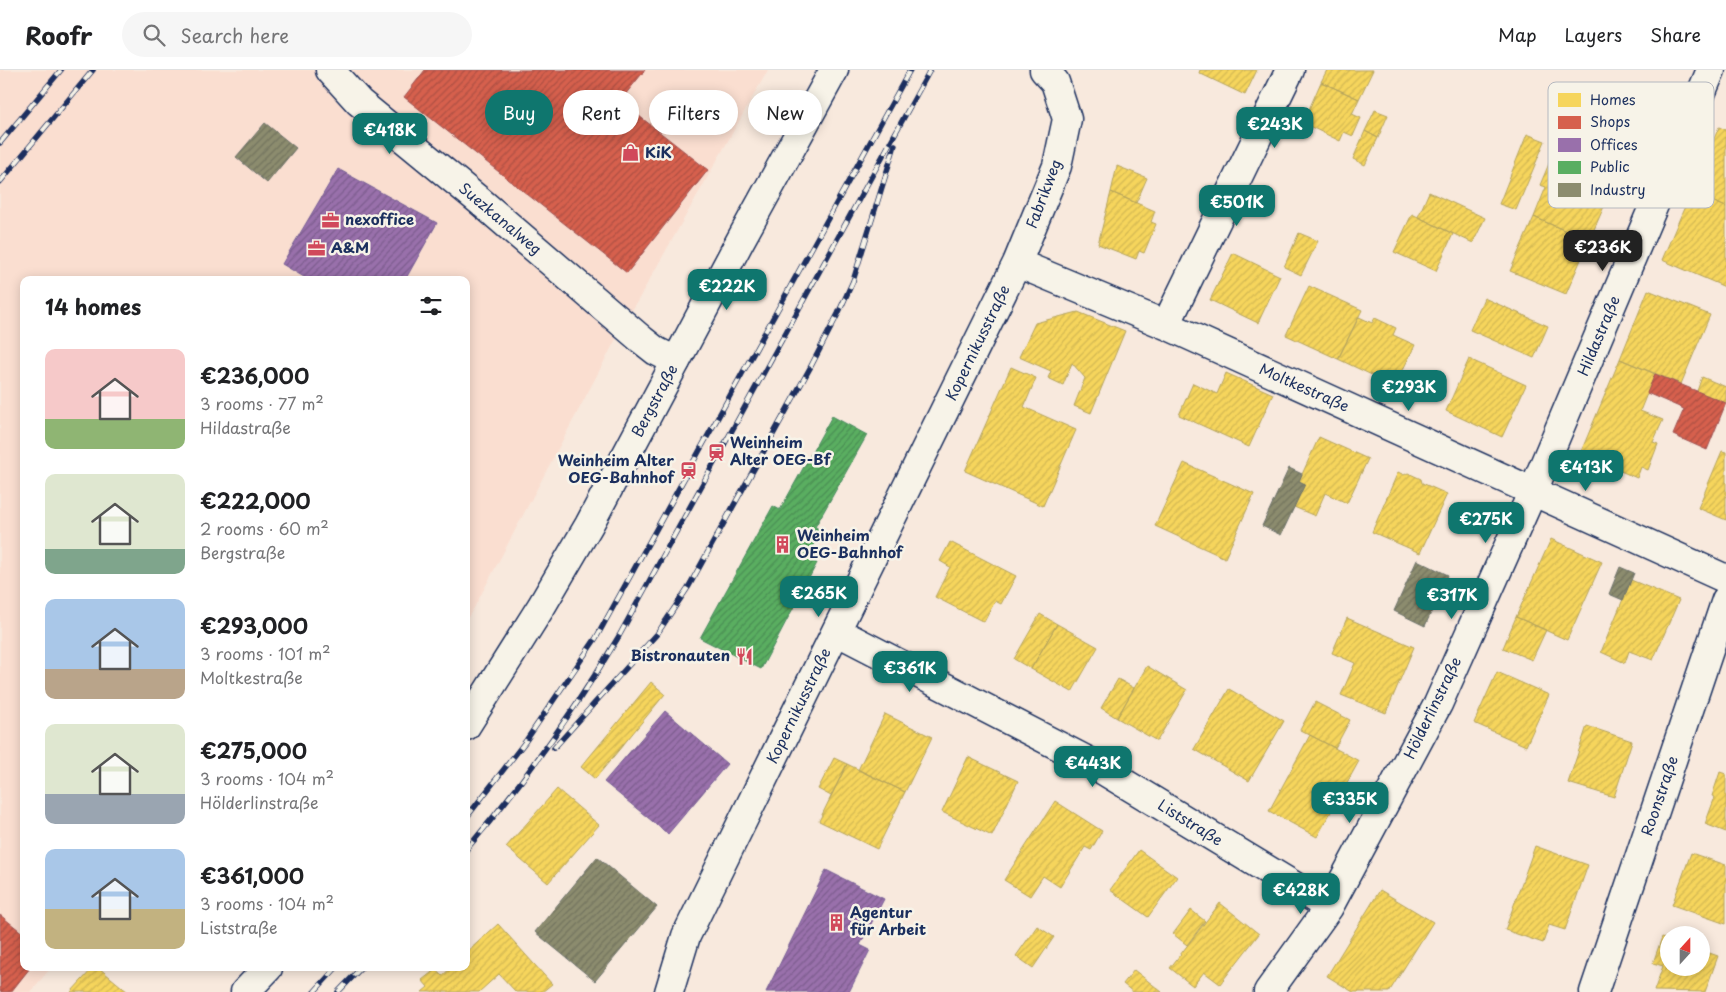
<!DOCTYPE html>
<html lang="en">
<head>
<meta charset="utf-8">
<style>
	:root { --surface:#fff; --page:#f6f6f6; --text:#202124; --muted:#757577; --line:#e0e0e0; --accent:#0f766e }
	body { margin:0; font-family:"Playpen Sans",sans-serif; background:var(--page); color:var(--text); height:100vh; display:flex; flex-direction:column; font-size:19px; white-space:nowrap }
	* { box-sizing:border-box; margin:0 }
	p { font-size:16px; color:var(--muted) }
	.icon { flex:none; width:28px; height:28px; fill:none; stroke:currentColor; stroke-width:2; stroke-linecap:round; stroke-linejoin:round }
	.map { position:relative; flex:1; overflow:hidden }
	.panel { position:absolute; left:20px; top:206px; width:450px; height:695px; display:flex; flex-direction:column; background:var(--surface); border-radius:10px; box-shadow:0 2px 12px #0003 }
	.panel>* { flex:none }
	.hud { position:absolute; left:485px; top:20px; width:475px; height:45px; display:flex; gap:10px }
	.needle { width:32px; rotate:21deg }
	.fabs { position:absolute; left:1660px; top:856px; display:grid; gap:10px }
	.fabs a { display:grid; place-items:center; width:50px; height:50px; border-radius:50%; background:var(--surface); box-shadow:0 2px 12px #0003; font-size:25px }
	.price { position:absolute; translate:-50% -42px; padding:0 11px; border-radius:10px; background:var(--accent); color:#fff; font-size:16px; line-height:32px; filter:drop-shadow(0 1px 2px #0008) }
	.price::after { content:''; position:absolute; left:50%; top:30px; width:15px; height:11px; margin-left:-8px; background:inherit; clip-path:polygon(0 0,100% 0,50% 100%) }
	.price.active { background:#222; color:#fff }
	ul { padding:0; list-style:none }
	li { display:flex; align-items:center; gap:15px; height:125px; padding:0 25px }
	li span { display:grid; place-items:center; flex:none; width:140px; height:100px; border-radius:10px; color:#555 }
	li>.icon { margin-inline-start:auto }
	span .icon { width:60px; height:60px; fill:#fffc; stroke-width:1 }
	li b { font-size:21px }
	h2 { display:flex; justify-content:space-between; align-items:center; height:60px; padding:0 25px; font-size:21px }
	.tag { padding:0 18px; border-radius:22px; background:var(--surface); box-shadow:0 2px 12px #0003; font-size:18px; line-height:45px }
	.tag.active { background:var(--accent); color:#fff }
	header { display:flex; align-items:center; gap:30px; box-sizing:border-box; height:70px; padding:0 25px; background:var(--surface); border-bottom:1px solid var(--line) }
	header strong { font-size:24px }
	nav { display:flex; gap:28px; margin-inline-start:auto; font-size:18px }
	.search { width:350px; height:45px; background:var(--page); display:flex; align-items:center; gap:12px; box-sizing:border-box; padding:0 18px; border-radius:28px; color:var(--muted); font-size:19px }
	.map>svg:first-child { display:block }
	.built { fill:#faded0 }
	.homes { fill:url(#homes-hatch); stroke:#b4a35d }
	.shops { fill:url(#shops-hatch); stroke:#9e5152 }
	.offices { fill:url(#offices-hatch); stroke:#735c94 }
	.public { fill:url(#public-hatch); stroke:#478860 }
	.industry { fill:url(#industry-hatch); stroke:#6a7069 }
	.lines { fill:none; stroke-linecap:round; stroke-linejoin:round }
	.minor-casing { stroke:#1b2f5e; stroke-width:31 }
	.secondary-casing { stroke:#1b2f5e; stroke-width:31 }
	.minor { stroke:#f7f3e8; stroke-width:28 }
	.secondary { stroke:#f7f3e8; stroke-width:28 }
	.rail-casing { stroke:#1b2f5e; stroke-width:5.5 }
	.rail { stroke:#f7f3e8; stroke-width:4; stroke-dasharray:11; stroke-linecap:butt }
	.labels { text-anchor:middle; stroke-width:5; stroke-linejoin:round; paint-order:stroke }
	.poi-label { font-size:15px; font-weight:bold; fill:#1b2f5e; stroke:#f7f3e8; text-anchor:start }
	.street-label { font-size:15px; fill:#1b2f5e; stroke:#f7f3e8 }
	.key { fill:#f7f3e8; stroke:#b5b8bf; stroke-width:1 }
	.key-label { font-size:14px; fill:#1b2f5e }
</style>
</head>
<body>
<header>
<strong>Roofr</strong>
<div class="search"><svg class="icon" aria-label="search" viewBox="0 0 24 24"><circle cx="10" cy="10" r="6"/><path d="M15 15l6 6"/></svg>Search here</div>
<nav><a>Map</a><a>Layers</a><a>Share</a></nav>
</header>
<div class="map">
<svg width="1726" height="922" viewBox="0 0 1726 922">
	<defs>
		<pattern id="homes-hatch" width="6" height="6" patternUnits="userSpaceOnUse" patternTransform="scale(1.25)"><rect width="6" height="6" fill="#f6d55c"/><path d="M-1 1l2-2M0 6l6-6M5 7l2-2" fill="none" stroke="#d2b752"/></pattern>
		<pattern id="shops-hatch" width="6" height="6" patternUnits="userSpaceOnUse" patternTransform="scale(1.25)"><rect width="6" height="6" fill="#d6604d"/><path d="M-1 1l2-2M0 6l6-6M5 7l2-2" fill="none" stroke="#ad5043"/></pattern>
		<pattern id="offices-hatch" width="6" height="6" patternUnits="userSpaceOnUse" patternTransform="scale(1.25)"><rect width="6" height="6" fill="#9970ab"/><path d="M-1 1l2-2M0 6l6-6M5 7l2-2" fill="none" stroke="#7c5c8e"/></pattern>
		<pattern id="public-hatch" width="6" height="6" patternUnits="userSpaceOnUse" patternTransform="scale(1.25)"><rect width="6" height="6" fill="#5aae61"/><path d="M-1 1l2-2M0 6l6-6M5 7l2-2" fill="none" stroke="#4a8e53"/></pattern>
		<pattern id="industry-hatch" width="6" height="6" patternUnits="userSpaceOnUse" patternTransform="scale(1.25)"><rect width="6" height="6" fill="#8c8c6e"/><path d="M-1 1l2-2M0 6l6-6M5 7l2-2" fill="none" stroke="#72735e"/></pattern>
	</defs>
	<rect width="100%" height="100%" fill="#f8e9dd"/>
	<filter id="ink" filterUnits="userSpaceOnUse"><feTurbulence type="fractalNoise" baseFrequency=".02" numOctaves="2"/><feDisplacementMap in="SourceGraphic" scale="10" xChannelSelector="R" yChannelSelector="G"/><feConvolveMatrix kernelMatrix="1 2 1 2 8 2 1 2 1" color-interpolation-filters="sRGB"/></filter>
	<g filter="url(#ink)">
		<!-- built -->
		<path class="built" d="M0 0H768L616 269 474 538 466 550V210H24V898H51L30 922H0Z"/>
		<!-- homes -->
		<path class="homes" d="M1200 0H1257L1245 25 1199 3Z
			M1327 0H1373L1359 29 1321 12Z
			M1321 12 1359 29 1352 44 1361 48 1353 66 1344 62 1340 71 1303 53Z
			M1375 40 1388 45 1378 68 1365 61Z
			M1719 57 1726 60V137L1691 122Z
			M1365 61 1378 68 1365 95 1353 89Z
			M1527 64 1545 71 1516 140 1499 134Z
			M1564 78 1619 102 1589 171 1534 147 1546 117 1540 115 1551 89 1557 92Z
			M1117 96 1147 108 1136 133 1111 122Z
			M1111 122 1155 141 1151 152 1156 154 1144 183 1139 181 1136 189 1098 174Z
			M1429 122 1485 148 1473 173 1418 147Z
			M1691 122 1726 137V214L1725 217 1662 190Z
			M1412 144 1453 164 1436 201 1394 182Z
			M1534 147 1589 171 1566 224 1510 201Z
			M1299 163 1318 171 1301 205 1284 197Z
			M1233 183 1280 206 1258 253 1210 230Z
			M1309 216 1362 240 1338 289 1286 265Z
			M1648 220 1710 245 1681 314 1620 289Z
			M1484 228 1548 256 1534 288 1470 260Z
			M1078 242 1125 261 1091 343 1074 336 1085 308 1072 293 1063 315 1048 308 1051 301 1019 287 1035 253Z
			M1359 247 1372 253 1375 248 1396 258 1393 265 1415 275 1395 316 1338 289Z
			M1469 289 1526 315 1502 367 1446 341Z
			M1620 289 1655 304 1640 341 1663 350 1653 372 1658 374 1648 400 1641 397 1637 408 1580 384Z
			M1011 297 1036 308 1024 337 1076 360 1043 436 965 401Z
			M1226 303 1273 324 1249 377 1179 345 1193 313 1217 324Z
			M1702 307 1726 317V333L1697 321Z
			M1319 367 1368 389 1347 433 1325 423 1315 446 1294 437 1305 414 1299 411Z
			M1722 381 1726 382V450L1698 438Z
			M1184 393 1254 424 1225 488 1155 456Z
			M1398 402 1404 405 1408 403 1421 409 1422 413 1447 424 1420 483 1372 462Z
			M1551 469 1602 492 1567 570 1516 547Z
			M950 472 1016 506 1001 534 995 531 984 552 935 527 950 497 940 491Z
			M1631 510 1679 530 1653 590 1629 581 1625 593 1601 582Z
			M1040 544 1057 554 1031 599 1014 589Z
			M1516 547 1546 560 1532 590 1503 578Z
			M1347 548 1414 577 1386 643 1341 625 1355 593 1332 583Z
			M1057 554 1098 577 1072 622 1031 599Z
			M1147 596 1187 620 1157 671 1117 648Z
			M1497 602 1549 625 1526 676 1474 653Z
			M1118 609 1134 618 1117 648 1101 638Z
			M651 612 665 624 595 709 581 697Z
			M1229 619 1284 651 1249 711 1194 679Z
			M1315 632 1350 650 1335 678 1300 660Z
			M885 644 932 667 905 722 858 700Z
			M1587 656 1632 671 1614 727 1568 713Z
			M1310 665 1359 691 1317 767 1269 741Z
			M968 687 1018 711 992 766 942 742Z
			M834 688 847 694 831 726 818 719Z
			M847 694 905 722 877 779 819 751Z
			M1720 702 1726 704V762L1705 754 1715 727 1712 726Z
			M557 719 599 755 548 813 506 777Z
			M1055 731 1102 761 1091 780 1085 777 1060 817 1043 806 1030 826 1004 810Z
			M1535 776 1588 795 1565 860 1549 855 1543 873 1505 860Z
			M1139 780 1177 807 1148 847 1110 820Z
			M1691 783 1726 795V854L1672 835Z
			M1380 820 1433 852 1389 922H1353L1327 906Z
			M1220 833 1259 864 1220 914 1204 902 1193 916 1170 898Z
			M1191 840 1205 851 1187 875 1173 864Z
			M498 854 552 914 542 922H516L499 904 479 922H422L428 917 422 910 436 899 442 906 451 898H466V883Z
			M1037 856 1054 867 1033 898 1016 886Z
			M1662 867 1669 869V898H1701V880L1718 886 1705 922 1654 921 1663 896 1653 893Z
			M93 898H99L128 922H71Z
			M1134 900 1162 922H1133L1123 914Z"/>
		<!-- shops -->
		<path class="shops" d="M425 0H645L620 31 708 100 627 203 404 27Z
			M1655 304 1726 333 1707 380 1673 365 1684 339 1647 323Z
			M0 845 24 864V898H30L11 922H0Z"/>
		<!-- offices -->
		<path class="offices" d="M338 99 437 153 405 210H309L282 194Z
			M665 641 727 694 668 764 604 712Z
			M826 800 884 829 860 875 870 880 849 922 838 920 837 922H766Z"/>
		<!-- public -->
		<path class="public" d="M832 346 867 365 815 457 821 460 807 487 817 493 761 599 700 568 773 436 780 440Z"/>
		<!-- industry -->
		<path class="industry" d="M265 53 296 78 267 113 236 87Z
			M1289 398 1302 404 1299 411 1305 414 1281 465 1262 456Z
			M1417 490 1448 505 1425 556 1394 541Z
			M1620 497 1634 503 1623 530 1609 524Z
			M597 787 657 837 595 911 535 862Z"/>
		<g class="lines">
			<defs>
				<path id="minor" d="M330 0 359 32 481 132 642 270 656 281 676 291
					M1017 193 1166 255 1726 509
					M1166 255 1290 0
					M836 561 1086 690 1329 837
					M669 922 686 866 1017 193 1057 96 1067 49 1055 12 1044 0
					M1268 922 1329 837 1438 634 1533 421 1711 0
					M1594 922 1726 530"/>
				<path id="secondary" d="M466 656 541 537 589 455 740 171 834 0
					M245 922 268 898"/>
			</defs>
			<!-- minor casing -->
			<use href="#minor" class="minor-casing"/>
			<!-- secondary casing -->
			<use href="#secondary" class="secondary-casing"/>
			<!-- minor -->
			<use href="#minor" class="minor"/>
			<!-- secondary -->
			<use href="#secondary" class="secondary"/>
			<defs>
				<path id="rail" d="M0 73 61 0
					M0 112 93 0
					M554 678 657 564 689 516 810 298 838 244 853 211 895 75
					M466 748 525 672 596 568 910 0
					M466 780C524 712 573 643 619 566L930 0
					M314 922 336 898
					M338 922 361 898"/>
			</defs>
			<!-- rail casing -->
			<use href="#rail" class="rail-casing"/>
			<!-- rail -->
			<use href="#rail" class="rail"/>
		</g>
	</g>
	<!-- icons -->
	<defs>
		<symbol id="shop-bare" viewBox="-9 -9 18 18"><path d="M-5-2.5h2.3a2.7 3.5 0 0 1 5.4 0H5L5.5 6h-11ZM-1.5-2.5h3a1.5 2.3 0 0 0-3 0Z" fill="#d1495b" stroke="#f7f3e8" stroke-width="2.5" paint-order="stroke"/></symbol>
		<symbol id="office-bare" viewBox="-9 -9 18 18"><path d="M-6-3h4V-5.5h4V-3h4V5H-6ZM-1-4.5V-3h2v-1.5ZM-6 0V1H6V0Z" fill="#d1495b" stroke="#f7f3e8" stroke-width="2.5" paint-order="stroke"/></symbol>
		<symbol id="station-bare" viewBox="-9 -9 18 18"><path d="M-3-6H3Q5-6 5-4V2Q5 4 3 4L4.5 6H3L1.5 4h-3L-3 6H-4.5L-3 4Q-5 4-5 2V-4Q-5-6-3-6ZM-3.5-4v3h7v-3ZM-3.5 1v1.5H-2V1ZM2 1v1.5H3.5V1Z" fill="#d1495b" stroke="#f7f3e8" stroke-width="2.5" paint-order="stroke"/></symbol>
		<symbol id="building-bare" viewBox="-9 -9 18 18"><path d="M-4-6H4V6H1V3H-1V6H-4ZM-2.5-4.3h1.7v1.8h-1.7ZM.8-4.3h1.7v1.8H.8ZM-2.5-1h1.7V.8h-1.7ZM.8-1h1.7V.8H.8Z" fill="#d1495b" stroke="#f7f3e8" stroke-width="2.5" paint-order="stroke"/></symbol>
		<symbol id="restaurant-bare" viewBox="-9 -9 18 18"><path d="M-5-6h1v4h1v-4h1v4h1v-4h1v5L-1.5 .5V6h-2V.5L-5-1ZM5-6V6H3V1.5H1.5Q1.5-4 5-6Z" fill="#d1495b" stroke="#f7f3e8" stroke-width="2.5" paint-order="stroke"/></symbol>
	</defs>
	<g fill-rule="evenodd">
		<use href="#shop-bare" x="618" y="70" width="25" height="25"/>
		<use href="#office-bare" x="318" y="138" width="25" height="25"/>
		<use href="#office-bare" x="304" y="166" width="25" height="25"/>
		<use href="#station-bare" x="704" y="370" width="25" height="25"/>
		<use href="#station-bare" x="676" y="388" width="25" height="25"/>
		<use href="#building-bare" x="770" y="462" width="25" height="25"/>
		<use href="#restaurant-bare" x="732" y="574" width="25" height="25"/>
		<use href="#building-bare" x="824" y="840" width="25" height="25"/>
	</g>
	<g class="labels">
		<!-- poi labels -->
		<g class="poi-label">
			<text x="645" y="88">KiK</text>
			<text x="345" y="155">nexoffice</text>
			<text x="331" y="183">A&amp;M</text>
			<text x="730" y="378">Weinheim<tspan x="730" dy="17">Alter OEG-Bf</tspan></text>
			<text x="674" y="396" text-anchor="end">Weinheim Alter<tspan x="674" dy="17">OEG-Bahnhof</tspan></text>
			<text x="797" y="471">Weinheim<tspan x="797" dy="17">OEG-Bahnhof</tspan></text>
			<text x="730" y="591" text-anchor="end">Bistronauten</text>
			<text x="850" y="848">Agentur<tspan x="850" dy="17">für Arbeit</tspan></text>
		</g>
		<!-- street labels -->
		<g class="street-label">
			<text transform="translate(1044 124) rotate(-69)" y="5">Fabrikweg</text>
			<text transform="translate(500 149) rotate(40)" y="5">Suezkanalweg</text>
			<text transform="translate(1599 266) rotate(-67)" y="5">Hildastraße</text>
			<text transform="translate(978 273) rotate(-64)" y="5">Kopernikusstraße</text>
			<text transform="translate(1304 318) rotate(24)" y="5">Moltkestraße</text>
			<text transform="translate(655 331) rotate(-62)" y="5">Bergstraße</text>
			<text transform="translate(799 636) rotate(-64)" y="5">Kopernikusstraße</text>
			<text transform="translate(1433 638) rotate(-64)" y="5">Hölderlinstraße</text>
			<text transform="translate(1660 726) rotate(-71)" y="5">Roonstraße</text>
			<text transform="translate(1190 753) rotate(32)" y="5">Liststraße</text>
		</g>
	</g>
	<!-- legend -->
	<rect x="1548" y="12" width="166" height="126" rx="8" class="key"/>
	<rect x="1558" y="23" width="23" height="14" fill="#f6d55c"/>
	<rect x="1558" y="46" width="23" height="13" fill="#d6604d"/>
	<rect x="1558" y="68" width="23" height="14" fill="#9970ab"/>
	<rect x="1558" y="91" width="23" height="13" fill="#5aae61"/>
	<rect x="1558" y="113" width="23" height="14" fill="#8c8c6e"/>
	<g class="key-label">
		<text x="1590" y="35">Homes</text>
		<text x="1590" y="57">Shops</text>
		<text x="1590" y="80">Offices</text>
		<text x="1590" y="102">Public</text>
		<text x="1590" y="125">Industry</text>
	</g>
</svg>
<div class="fabs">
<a><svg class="needle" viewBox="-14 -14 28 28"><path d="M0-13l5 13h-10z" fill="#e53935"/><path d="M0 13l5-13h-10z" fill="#757577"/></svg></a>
</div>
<b class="price" style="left:1275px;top:79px">€243K</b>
<b class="price" style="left:390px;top:85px">€418K</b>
<b class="price" style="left:1237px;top:157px">€501K</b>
<b class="price active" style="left:1603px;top:202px">€236K</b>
<b class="price" style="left:727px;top:241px">€222K</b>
<b class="price" style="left:1409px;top:342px">€293K</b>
<b class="price" style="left:1586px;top:422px">€413K</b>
<b class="price" style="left:1486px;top:474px">€275K</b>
<b class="price" style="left:819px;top:548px">€265K</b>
<b class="price" style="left:1452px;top:550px">€317K</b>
<b class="price" style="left:910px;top:623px">€361K</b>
<b class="price" style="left:1093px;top:718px">€443K</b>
<b class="price" style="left:1350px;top:754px">€335K</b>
<b class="price" style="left:1301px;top:845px">€428K</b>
<div class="hud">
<a class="tag active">Buy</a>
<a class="tag">Rent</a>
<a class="tag">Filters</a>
<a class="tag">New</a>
</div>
<section class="panel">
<h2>14 homes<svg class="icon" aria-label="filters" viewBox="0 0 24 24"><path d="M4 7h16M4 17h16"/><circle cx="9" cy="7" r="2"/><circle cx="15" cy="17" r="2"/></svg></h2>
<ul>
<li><span style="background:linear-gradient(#f6c9c9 70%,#8fb573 0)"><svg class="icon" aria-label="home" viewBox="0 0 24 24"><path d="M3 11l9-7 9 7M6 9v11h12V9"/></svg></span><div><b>€236,000</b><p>3 rooms · 77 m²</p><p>Hildastraße</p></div></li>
<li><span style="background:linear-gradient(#dfe7d0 75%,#7fa58c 0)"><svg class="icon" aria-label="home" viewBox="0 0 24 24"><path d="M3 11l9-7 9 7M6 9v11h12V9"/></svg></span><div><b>€222,000</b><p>2 rooms · 60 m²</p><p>Bergstraße</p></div></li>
<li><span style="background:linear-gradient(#a9c7e8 70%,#b9a48a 0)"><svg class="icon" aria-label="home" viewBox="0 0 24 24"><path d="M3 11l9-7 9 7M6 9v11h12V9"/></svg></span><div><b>€293,000</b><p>3 rooms · 101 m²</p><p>Moltkestraße</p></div></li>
<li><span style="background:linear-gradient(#dfe7d0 70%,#9aa5b1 0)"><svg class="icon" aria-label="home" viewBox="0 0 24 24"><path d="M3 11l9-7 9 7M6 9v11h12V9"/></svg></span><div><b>€275,000</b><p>3 rooms · 104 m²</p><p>Hölderlinstraße</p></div></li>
<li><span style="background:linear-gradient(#a9c7e8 60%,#c2b280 0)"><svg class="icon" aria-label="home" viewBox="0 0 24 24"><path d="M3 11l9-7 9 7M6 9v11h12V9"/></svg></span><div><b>€361,000</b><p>3 rooms · 104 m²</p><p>Liststraße</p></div></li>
</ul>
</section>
</div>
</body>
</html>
